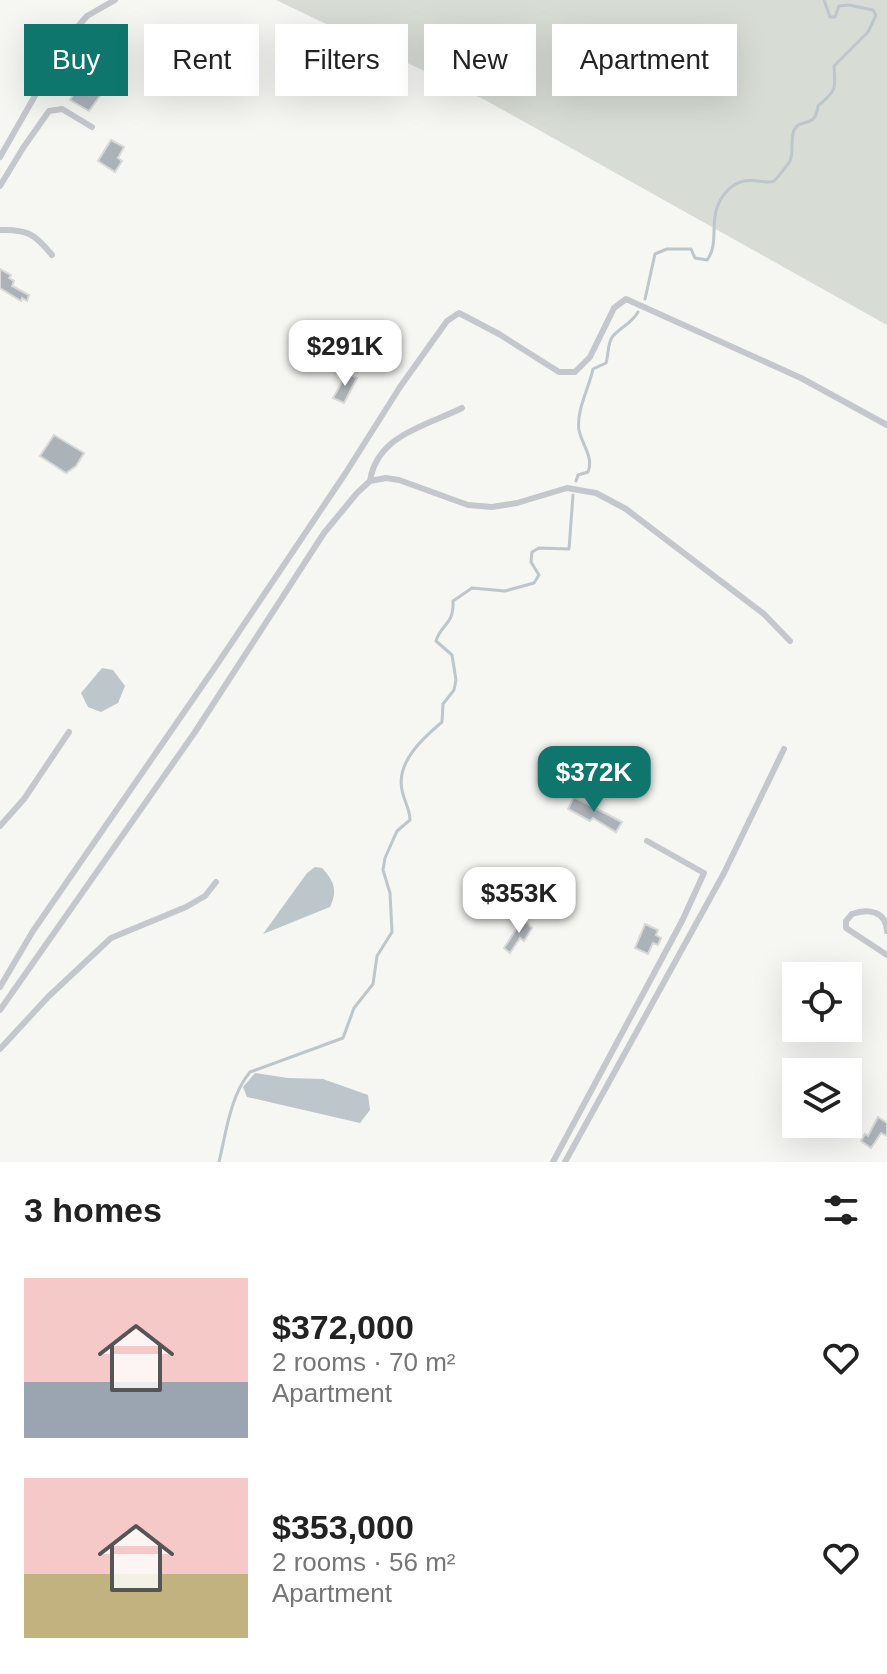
<!DOCTYPE html>
<html lang="en">
<head>
<meta charset="utf-8">
<style>
	:root { --surface:#fff; --page:#f2f2f2; --text:#222; --muted:#767676; --accent:#0f766e }
	body { margin:0; font-family:Helvetica,sans-serif; background:var(--page); color:var(--text); height:100vh; display:flex; flex-direction:column; font-size:30px; white-space:nowrap }
	* { box-sizing:border-box; margin:0 }
	p { font-size:26px; color:var(--muted) }
	.icon { flex:none; width:44px; height:44px; fill:none; stroke:currentColor; stroke-width:2; stroke-linecap:round; stroke-linejoin:round }
	.map { position:relative; height:1162px; overflow:hidden }
	.drawer { display:flex; flex-direction:column; background:var(--surface); flex:1 }
	.drawer>* { flex:none }
	.banner { position:absolute; left:24px; top:24px; width:840px; height:72px; display:flex; gap:16px }
	.controls { position:absolute; left:782px; top:962px; display:grid; gap:16px }
	.controls a { display:grid; place-items:center; width:80px; height:80px; border-radius:0px; background:var(--surface); box-shadow:0 8px 32px #0002; font-size:40px }
	.price { position:absolute; translate:-50% -68px; padding:0 18px; border-radius:16px; background:#fff; color:#222; font-size:26px; line-height:52px; filter:drop-shadow(0 2px 4px #0008) }
	.price::after { content:''; position:absolute; left:50%; top:48px; width:24px; height:18px; margin-left:-12px; background:inherit; clip-path:polygon(0 0,100% 0,50% 100%) }
	.price.active { background:var(--accent); color:#fff }
	ul { padding:0; list-style:none }
	li { display:flex; align-items:center; gap:24px; height:200px; padding:0 24px }
	li span { display:grid; place-items:center; flex:none; width:224px; height:160px; border-radius:0px; color:#555 }
	li>.icon { margin-inline-start:auto }
	span .icon { width:96px; height:96px; fill:#fffc; stroke-width:1 }
	li b { font-size:34px }
	h2 { display:flex; justify-content:space-between; align-items:center; height:96px; padding:0 24px; font-size:34px }
	.tag { padding:0 28px; border-radius:0px; background:var(--surface); box-shadow:0 8px 32px #0002; font-size:28px; line-height:72px }
	.tag.active { background:var(--accent); color:#fff }
	.map>svg:first-child { display:block }
	.green { fill:#d7ddd4 }
	.water { fill:#bcc6cb }
	.lines { fill:none; stroke-linecap:round; stroke-linejoin:round }
	.stream { stroke:#bcc6cb; stroke-width:3 }
	.building { fill:#abb2b8; stroke:#d8d8d6; stroke-width:2 }
	.lane { stroke:#c4c7cb; stroke-width:6 }
</style>
</head>
<body>
<div class="map">
<svg width="887" height="1162" viewBox="0 0 887 1162">
	<rect width="100%" height="100%" fill="#f6f6f3"/>
	<!-- green -->
	<path class="green" d="M276 0H887V325L487 101Z"/>
	<!-- water -->
	<path class="water" d="M102 668 113 670 125 686 118 703 101 712 88 707 81 693Z
		M315 867 322 868C334 881 338 890 330 907L263 934 307 873Z
		M255 1073 288 1078 323 1079 368 1095 370 1110 360 1123 247 1097 243 1087Z"/>
	<g class="lines">
		<!-- stream -->
		<path class="stream" d="M645 299 655 254 667 249H691L695 258 707 260C722 240 704 215 728 190 745 172 768 186 774 181 776 180 789 163 790 161 794 152 790 139 794 130 800 117 815 130 818 106 836 91 836 89 834 66L868 32 876 15 873 10 849 5 839 6 835 17H830L824 0
			M576 481 578 475 588 472C594 457 582 445 579 430 576 411 589 388 593 369L606 363C609 354 607 343 613 336 622 326 631 324 638 312
			M219 1162C226 1133 230 1096 250 1072L343 1038 354 1008 373 984 377 956 392 932 390 893 383 870 385 858 397 831 410 820C410 809 404 801 402 790 396 762 423 738 442 722L443 704 454 690 456 680 452 655 436 641C441 623 454 626 453 601L472 588 505 591 534 583 539 575 531 562 532 552 539 548 569 549 573 495"/>
	</g>
	<!-- building -->
	<path class="building" d="M83 77 105 89 89 111 70 100Z
		M111 140 124 147 118 158 122 161 115 172 98 161Z
		M0 269 11 275 9 278 14 281 12 286 29 295 27 301 22 298 21 301 0 288Z
		M347 373 357 378 344 403 333 398Z
		M54 435 84 453 76 466 66 473 40 456Z
		M574 797 622 822 616 832 593 818 590 821 568 809Z
		M523 919 532 928 524 941 520 938 510 953 504 948Z
		M645 924 658 930 656 935 661 938 658 945 653 943 648 954 635 948Z
		M878 1117 887 1123V1136L881 1133 871 1148 861 1141 865 1134 868 1136Z"/>
	<g class="lines">
		<!-- lane -->
		<path class="lane" d="M0 157 68 38 87 16 115 0
			M0 186 23 148 49 111 62 109 92 127
			M0 230C27 229 35 234 52 255
			M370 481C377 435 426 426 462 408
			M0 826 24 799 69 732
			M887 931C886 911 868 908 852 914L846 921V928L887 955
			M0 987 33 931 218 663 345 474 400 387 447 321 459 313 499 334 559 372H575L590 357 614 308 626 299 801 378 887 425
			M0 1010 195 732 324 533 357 493 370 481 386 478 399 480 468 505 492 507 517 503 567 488 596 493 626 509 764 614 790 641
			M0 1049 48 997 111 938 186 907 205 896 216 882
			M553 1162 682 921 704 873 647 841
			M565 1162 724 873 784 749"/>
	</g>
</svg>
<div class="controls">
<a><svg class="icon" aria-label="locate" viewBox="0 0 24 24"><circle cx="12" cy="12" r="6"/><path d="M12 2v4M12 18v4M2 12h4M18 12h4"/></svg></a>
<a><svg class="icon" aria-label="layers" viewBox="0 0 24 24"><path d="M12 4l9 5-9 5-9-5zM3 14l9 5 9-5"/></svg></a>
</div>
<b class="price" style="left:345px;top:388px">$291K</b>
<b class="price active" style="left:594px;top:814px">$372K</b>
<b class="price" style="left:519px;top:935px">$353K</b>
<div class="banner">
<a class="tag active">Buy</a>
<a class="tag">Rent</a>
<a class="tag">Filters</a>
<a class="tag">New</a>
<a class="tag">Apartment</a>
</div>
</div>
<section class="drawer">
<h2>3 homes<svg class="icon" aria-label="filters" viewBox="0 0 24 24"><path d="M4 7h16M4 17h16"/><circle cx="9" cy="7" r="2"/><circle cx="15" cy="17" r="2"/></svg></h2>
<ul>
<li><span style="background:linear-gradient(#f6c9c9 65%,#9aa5b1 0)"><svg class="icon" aria-label="home" viewBox="0 0 24 24"><path d="M3 11l9-7 9 7M6 9v11h12V9"/></svg></span><div><b>$372,000</b><p>2 rooms · 70 m²</p><p>Apartment</p></div><svg class="icon" aria-label="heart" viewBox="0 0 24 24"><path d="M12 20l-8-8c-3-5 5-10 8-4 3-6 11-1 8 4z"/></svg></li>
<li><span style="background:linear-gradient(#f6c9c9 60%,#c2b280 0)"><svg class="icon" aria-label="home" viewBox="0 0 24 24"><path d="M3 11l9-7 9 7M6 9v11h12V9"/></svg></span><div><b>$353,000</b><p>2 rooms · 56 m²</p><p>Apartment</p></div><svg class="icon" aria-label="heart" viewBox="0 0 24 24"><path d="M12 20l-8-8c-3-5 5-10 8-4 3-6 11-1 8 4z"/></svg></li>
</ul>
</section>
</body>
</html>
